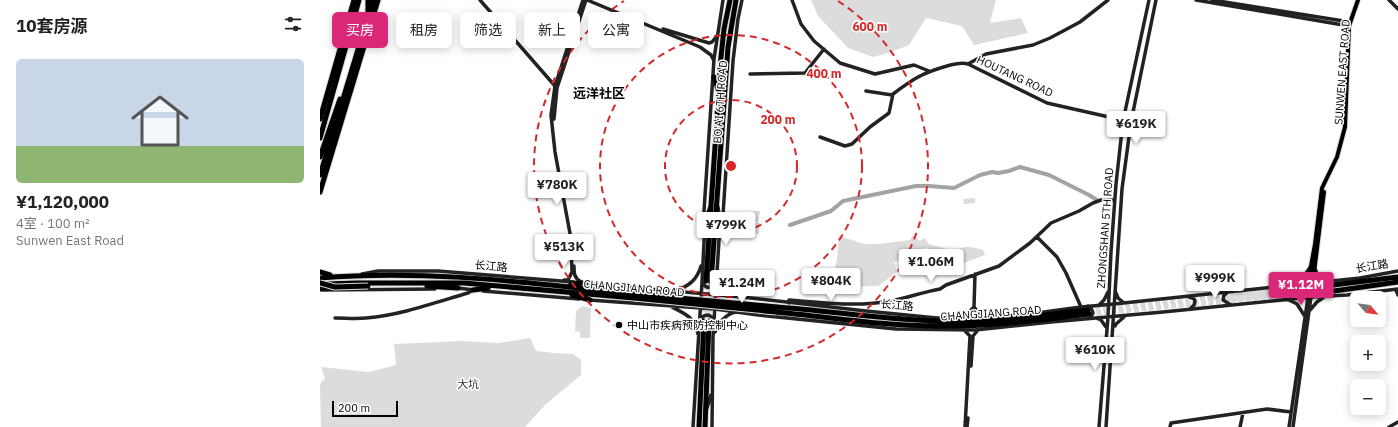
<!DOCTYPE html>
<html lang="zh">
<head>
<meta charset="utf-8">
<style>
	:root { --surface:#fff; --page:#f2f2f2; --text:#222; --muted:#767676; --accent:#db2777 }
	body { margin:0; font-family:"IBM Plex Sans","Noto Sans SC",sans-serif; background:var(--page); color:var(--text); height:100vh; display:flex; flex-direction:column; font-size:15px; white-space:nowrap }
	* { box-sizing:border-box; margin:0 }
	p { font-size:13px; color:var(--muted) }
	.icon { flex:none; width:22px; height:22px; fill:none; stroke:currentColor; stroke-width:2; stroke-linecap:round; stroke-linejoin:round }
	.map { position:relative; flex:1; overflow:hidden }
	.panel { display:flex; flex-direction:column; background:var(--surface); width:320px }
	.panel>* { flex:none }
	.hud { position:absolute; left:12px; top:12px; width:380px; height:36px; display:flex; gap:8px }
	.needle { width:26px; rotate:118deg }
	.controls { position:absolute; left:1030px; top:291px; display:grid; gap:8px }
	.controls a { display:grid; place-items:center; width:36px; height:36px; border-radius:6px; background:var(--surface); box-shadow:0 2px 10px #0003; font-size:20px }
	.scale { position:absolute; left:12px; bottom:10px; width:66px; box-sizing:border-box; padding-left:4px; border:2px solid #000; border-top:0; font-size:11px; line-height:14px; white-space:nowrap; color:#000; -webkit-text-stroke:3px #fff; paint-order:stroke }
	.price { position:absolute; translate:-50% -34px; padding:0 9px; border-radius:4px; background:#fff; color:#222; font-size:13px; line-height:26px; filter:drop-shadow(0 1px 2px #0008) }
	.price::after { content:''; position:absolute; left:50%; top:24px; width:12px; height:9px; margin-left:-6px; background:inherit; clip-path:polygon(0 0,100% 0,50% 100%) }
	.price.on { background:var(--accent); color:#fff }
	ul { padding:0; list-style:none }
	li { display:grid; align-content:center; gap:8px; height:212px; padding:0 16px }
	li span { display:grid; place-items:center; height:124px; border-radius:6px; color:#555 }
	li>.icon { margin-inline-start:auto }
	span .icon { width:72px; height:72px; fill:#fffc; stroke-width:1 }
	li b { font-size:17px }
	h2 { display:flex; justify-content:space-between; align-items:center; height:48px; padding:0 16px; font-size:17px }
	.pill { padding:0 14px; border-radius:6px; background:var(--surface); box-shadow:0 2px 10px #0003; font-size:14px; line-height:36px }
	.pill.on { background:var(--accent); color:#fff }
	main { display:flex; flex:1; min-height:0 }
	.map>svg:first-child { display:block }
	.green { fill:#dcdcdc }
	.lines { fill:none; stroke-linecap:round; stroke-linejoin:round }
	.river { stroke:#a3a3a3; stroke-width:4 }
	.highway-tunnel { stroke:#d9d9d9; stroke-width:5; stroke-dasharray:5 2.5; stroke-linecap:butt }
	.primary-casing { stroke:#dbdbdb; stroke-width:6 }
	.highway-casing { stroke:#dbdbdb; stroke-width:7 }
	.secondary { stroke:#222; stroke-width:3.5 }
	.primary { stroke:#000; stroke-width:4 }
	.highway { stroke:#000; stroke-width:5 }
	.highway-bridge-casing { stroke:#dbdbdb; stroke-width:7; stroke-linecap:butt }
	.highway-bridge { stroke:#000; stroke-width:5 }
	.ring { fill:none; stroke:#d62828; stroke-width:2; stroke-dasharray:7 5 }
	.poi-dot { fill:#000; stroke:#fff; stroke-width:1.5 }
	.labels { text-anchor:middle; stroke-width:3; stroke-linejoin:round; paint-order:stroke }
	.street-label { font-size:11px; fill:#000; stroke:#fff }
	.poi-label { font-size:11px; fill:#000; stroke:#fff; text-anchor:start }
	.park-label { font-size:11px; fill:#333; stroke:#fff }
	.quarter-label { font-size:13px; font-weight:bold; fill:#000; stroke:#fff }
	.centre { fill:#d62828; stroke:#fff; stroke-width:2 }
	.ring-label { font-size:12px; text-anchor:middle; font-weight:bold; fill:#d62828; stroke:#fff; stroke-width:3; stroke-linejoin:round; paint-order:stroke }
</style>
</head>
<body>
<main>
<section class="panel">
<h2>10套房源<svg class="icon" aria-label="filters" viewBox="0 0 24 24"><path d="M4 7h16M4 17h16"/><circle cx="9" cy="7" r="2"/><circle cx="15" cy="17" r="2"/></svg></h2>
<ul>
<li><span style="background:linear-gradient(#c9d6e8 70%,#8fb573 0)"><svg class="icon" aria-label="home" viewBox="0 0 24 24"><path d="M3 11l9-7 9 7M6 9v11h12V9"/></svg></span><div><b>¥1,120,000</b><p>4室 · 100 m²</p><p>Sunwen East Road</p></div></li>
</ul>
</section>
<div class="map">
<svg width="1078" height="427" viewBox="0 0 1078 427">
	<rect width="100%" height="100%" fill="#fff"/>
	<!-- green -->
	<path class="green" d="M491 0H676L670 23 701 18 708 33 654 45 642 26 606 18 589 45 571 52 553 57 528 48 498 16Z
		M655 198V203L644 204 643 199Z
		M433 211H440L438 223 432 222Z
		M430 223H440L439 234 429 233Z
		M593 235 600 241 604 238 609 244 634 251C645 245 651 247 663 250L665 255 630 268 621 258 607 248 580 252 579 260 574 262 577 272 558 286 521 287 512 283 517 259 519 236 544 244H559L590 240Z
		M981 287 980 296 970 297V288Z
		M963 288 968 291 967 295 965 297 907 302 905 300V298C911 291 952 289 963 288Z
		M262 306 271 308 270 338H260V332L255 331 256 311Z
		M210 338 216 351 234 353 253 354 261 360V375L226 404 205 427H1L0 384 5 378 1 367 49 372 76 365 74 344 143 341 178 343Z"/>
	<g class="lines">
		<!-- river -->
		<path class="river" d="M470 225 511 211 523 201 596 186H609L634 188 660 175 672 172 678 173 689 171 700 167 729 175 769 195 777 200"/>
		<!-- highway-tunnel -->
		<path class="highway-tunnel" d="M768 310 1013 285
			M769 314 1014 291
			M384 320 386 282
			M389 320 391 282"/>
		<defs>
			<path id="primary" d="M988 297 991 266 995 244 1002 188 1017 157 1025 127 1029 26 1038 0
				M991 297 1004 192"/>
			<path id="highway" d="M48 11V0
				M394 77 398 89
				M0 119 34 0
				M0 138 39 0
				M0 157 20 99
				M0 175 53 0
				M0 192 58 0
				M0 272 10 275
				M0 278C105 269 211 283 315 294
				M386 281 401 57 404 29 410 0
				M391 282 408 47 416 0
				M7 284 36 283H144L314 298
				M251 284 262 283
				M1013 285 1078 277
				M107 286 138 288
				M0 289 11 286
				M153 290 168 288
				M1014 291 1078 282
				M252 295 270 300
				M457 307C511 311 565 320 619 321 669 323 718 315 768 310
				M456 312C510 317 564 326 617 326 668 327 718 320 769 314
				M379 427 384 321
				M385 427 389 321"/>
		</defs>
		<!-- primary casing -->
		<use href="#primary" class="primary-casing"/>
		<!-- highway casing -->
		<use href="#highway" class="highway-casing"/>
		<!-- secondary -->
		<path class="secondary" d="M160 0 235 86
			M267 0 380 47 391 55 394 61
			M472 0 481 24 494 41 520 63 555 74 594 65 609 71
			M876 0 1029 26
			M892 0 1030 22
			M1069 0 1078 9
			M343 29 389 43 392 42 396 37
			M648 64 666 54 713 45 730 38 760 22 788 0
			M430 74 485 73 504 49
			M546 91 572 95
			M234 119 237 88 266 0
			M500 137 525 146 532 144 550 127 569 113 573 94C593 79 602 73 627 66 634 64 641 62 648 64L727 103 811 122
			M398 207 400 221
			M385 220 390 207
			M717 237 737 257 746 273 761 307
			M254 266C254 273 254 278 261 282
			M995 269 999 278 1006 281
			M398 272C400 284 408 291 419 296
			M42 274 58 271H118L254 282
			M244 280H248L252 272 251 239 235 152 231 115 235 86 263 0
			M1008 282 1004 287 1005 293 1008 296
			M260 283 422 297 546 311 617 318 675 317 709 314 761 307 794 304 1040 278 1078 271
			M383 283C385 287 387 288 392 287L396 282
			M973 285 986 273 991 266
			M137 288 155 290
			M3 290 115 289
			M1076 290 1078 295
			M163 291 259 299
			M355 291C369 286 377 280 381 266
			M796 293 798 298 804 303
			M907 293 904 295 903 300 911 305
			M869 297 874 299 875 301 874 305 870 309
			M966 299C970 297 971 295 971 290L966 286
			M269 300 395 309 438 315 576 329 655 330 731 322 843 312 991 297 1027 295 1078 289
			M969 300 977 304 984 315
			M469 303V300C502 303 539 307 571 301 587 298 603 292 620 289L626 285 679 266 710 243 731 223 759 211 773 203 781 200H795
			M779 305 784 300 788 292
			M768 306 771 308 773 313 770 318
			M352 307C367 315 373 316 378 334
			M654 307 662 317
			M990 310 997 302 1004 297
			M644 317 654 307 655 274
			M15 318C25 318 36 319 46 318 81 315 114 303 148 293L153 290
			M776 318 781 320 786 327
			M380 320C383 316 384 315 389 315L394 319
			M795 326 796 324 804 317
			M645 331 650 336 645 427
			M395 332C399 323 405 314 416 312
			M651 366 653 336 658 330
			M387 408 391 395
			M373 427 382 282 385 222 384 211 394 59 403 0
			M392 427 393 337 400 224 403 215 413 61 418 19 422 0
			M647 427 648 418
			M779 427 788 317 791 252 796 184 803 121 829 0
			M786 427 802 189 811 122 836 0
			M850 427 851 423 947 409 971 412
			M920 427 923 413
			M969 427 988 297
			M973 427 991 297
			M1069 427 1078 422"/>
		<!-- primary -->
		<use href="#primary" class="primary"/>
		<!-- highway -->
		<use href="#highway" class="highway"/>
		<defs>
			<path id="highway-bridge" d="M0 283 15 287 48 286
				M315 294 457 307
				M314 298 456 312"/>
		</defs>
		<!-- highway-bridge casing -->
		<use href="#highway-bridge" class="highway-bridge-casing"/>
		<!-- highway-bridge -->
		<use href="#highway-bridge" class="highway-bridge"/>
	</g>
	<!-- distance rings -->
	<g class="ring">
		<circle cx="411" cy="166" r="66"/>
		<circle cx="411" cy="166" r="131"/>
		<path d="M518 1A197 197 0 1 1 304 1"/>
	</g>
	<!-- markers -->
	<circle class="poi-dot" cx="299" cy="325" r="4"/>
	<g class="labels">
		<!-- street labels -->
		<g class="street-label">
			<text transform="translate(1022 72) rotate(-86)" y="4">SUNWEN EAST ROAD</text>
			<text transform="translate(695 76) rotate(25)" y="4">HOUTANG ROAD</text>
			<text transform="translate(400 102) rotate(-86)" y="4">BO'AI 6TH ROAD</text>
			<text transform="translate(785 228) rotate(-86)" y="4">ZHONGSHAN 5TH ROAD</text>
			<text transform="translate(171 266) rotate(5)" y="4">长江路</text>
			<text transform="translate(1052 266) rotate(-9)" y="4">长江路</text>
			<text transform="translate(314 288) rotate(5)" y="4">CHANGJIANG ROAD</text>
			<text transform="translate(577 305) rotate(5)" y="4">长江路</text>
			<text transform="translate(671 313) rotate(-4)" y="4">CHANGJIANG ROAD</text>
		</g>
		<!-- poi labels -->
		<g class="poi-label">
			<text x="307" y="329">中山市疾病预防控制中心</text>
		</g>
		<!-- park labels -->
		<g class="park-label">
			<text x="148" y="388">大坑</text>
		</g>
		<!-- quarter labels -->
		<g class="quarter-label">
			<text x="279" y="98">远洋社区</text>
		</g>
	</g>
	<circle cx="411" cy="166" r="6" class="centre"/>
	<g class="ring-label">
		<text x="550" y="31">600 m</text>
		<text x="504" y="78">400 m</text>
		<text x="458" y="124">200 m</text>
	</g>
</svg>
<div class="controls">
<a><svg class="needle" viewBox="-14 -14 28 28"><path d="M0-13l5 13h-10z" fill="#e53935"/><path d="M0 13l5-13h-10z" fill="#767676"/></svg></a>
<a>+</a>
<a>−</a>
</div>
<div class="scale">200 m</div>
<b class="price" style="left:816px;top:145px">¥619K</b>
<b class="price" style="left:237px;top:206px">¥780K</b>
<b class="price" style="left:406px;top:246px">¥799K</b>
<b class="price" style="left:244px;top:268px">¥513K</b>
<b class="price" style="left:611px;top:283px">¥1.06M</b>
<b class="price" style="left:895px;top:299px">¥999K</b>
<b class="price" style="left:511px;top:302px">¥804K</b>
<b class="price" style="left:422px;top:304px">¥1.24M</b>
<b class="price on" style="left:981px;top:306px">¥1.12M</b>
<b class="price" style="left:775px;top:371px">¥610K</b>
<div class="hud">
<a class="pill on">买房</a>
<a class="pill">租房</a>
<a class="pill">筛选</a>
<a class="pill">新上</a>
<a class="pill">公寓</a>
</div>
</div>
</main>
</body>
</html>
